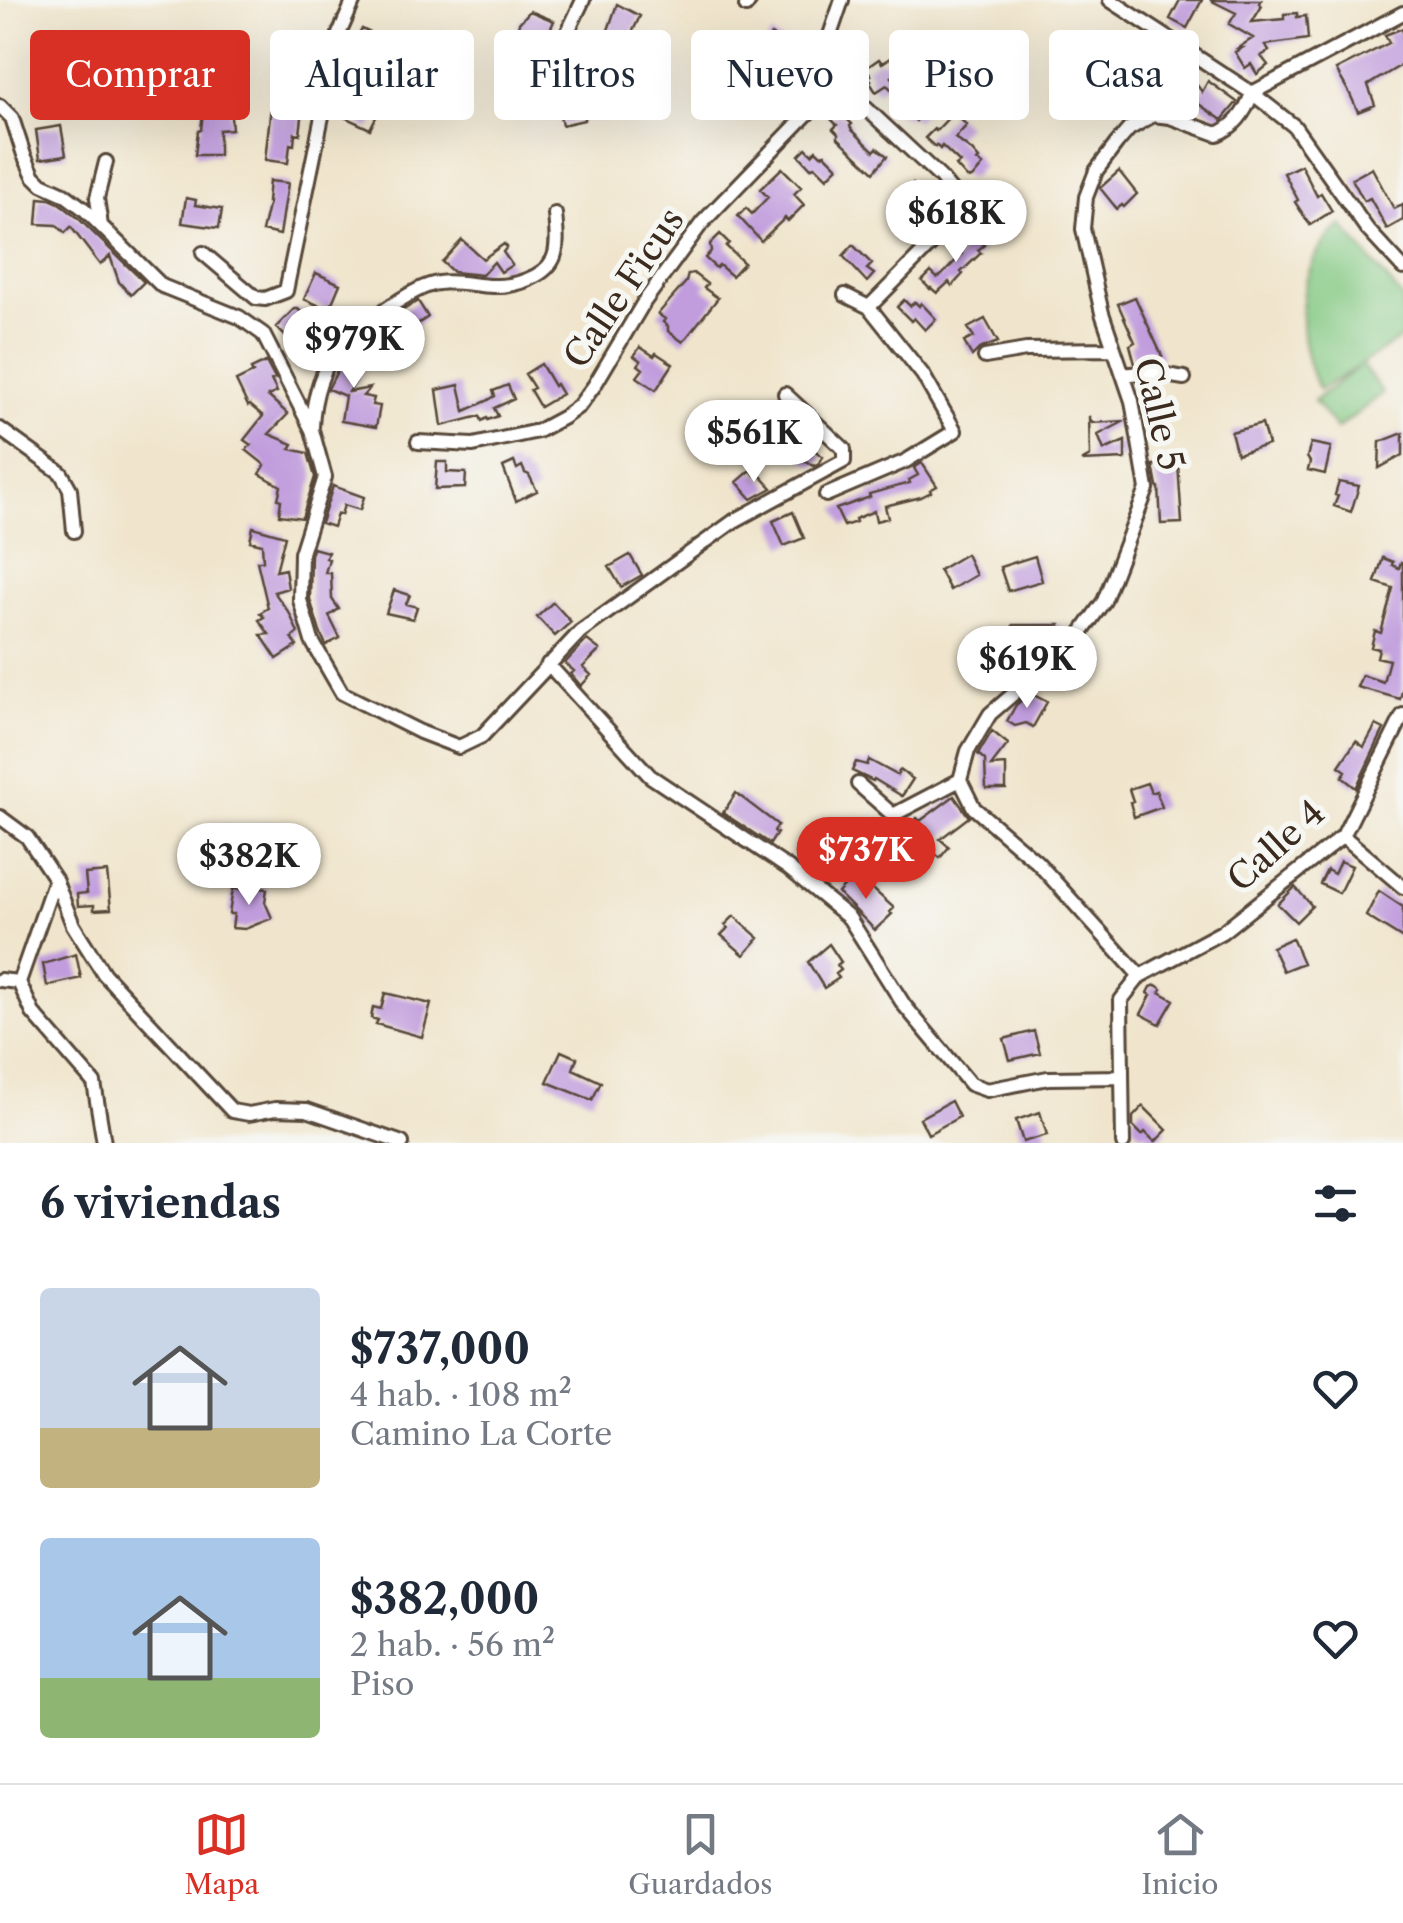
<!DOCTYPE html>
<html lang="es">
<head>
<meta charset="utf-8">
<style>
	:root { --surface:#fff; --page:#f6f6f7; --text:#1f2937; --muted:#747a83; --line:#e0e1e3; --accent:#d93025 }
	body { margin:0; font-family:"Libre Caslon Text",serif; background:var(--page); color:var(--text); height:100vh; display:flex; flex-direction:column; font-size:38px; white-space:nowrap }
	* { box-sizing:border-box; margin:0 }
	p { font-size:32px; color:var(--muted) }
	.icon { flex:none; width:55px; height:55px; fill:none; stroke:currentColor; stroke-width:2; stroke-linecap:round; stroke-linejoin:round }
	.map { position:relative; height:1143px; overflow:hidden }
	.drawer { display:flex; flex-direction:column; background:var(--surface); flex:1 }
	.drawer>* { flex:none }
	.top-card { position:absolute; left:30px; top:30px; width:1345px; height:90px; display:flex; gap:20px }
	.price { position:absolute; translate:-50% -85px; padding:0 22px; border-radius:35px; background:#fff; color:#222; font-size:32px; line-height:65px; filter:drop-shadow(0 2px 5px #0008) }
	.price::after { content:''; position:absolute; left:50%; top:60px; width:30px; height:22px; margin-left:-15px; background:inherit; clip-path:polygon(0 0,100% 0,50% 100%) }
	.price.current { background:var(--accent); color:#fff }
	ul { padding:0; list-style:none }
	li { display:flex; align-items:center; gap:30px; height:250px; padding:0 40px }
	li span { display:grid; place-items:center; flex:none; width:280px; height:200px; border-radius:10px; color:#555 }
	li>.icon { margin-inline-start:auto }
	span .icon { width:120px; height:120px; fill:#fffc; stroke-width:1 }
	li b { font-size:42px }
	h2 { display:flex; justify-content:space-between; align-items:center; height:120px; padding:0 40px; font-size:42px }
	.tag { padding:0 35px; border-radius:10px; background:var(--surface); box-shadow:0 10px 40px #0002; font-size:35px; line-height:90px }
	.tag.current { background:var(--accent); color:#fff }
	.tab-bar { display:flex; justify-content:space-around; align-items:center; height:140px; border-top:2px solid var(--line); background:var(--surface); font-size:28px; color:var(--muted) }
	.tab-bar a { display:grid; justify-items:center; gap:5px }
	.tab-bar .current { color:var(--accent) }
	.map>svg:first-child { display:block }
	.green { fill:#84c983; stroke:#607a50; stroke-width:2.5 }
	.building { fill:#c19ddd }
	.lines { fill:none; stroke-linecap:round; stroke-linejoin:round }
	.street-casing { stroke:#564638; stroke-width:18 }
	.street { stroke:#fff; stroke-width:12 }
	.labels { text-anchor:middle; stroke-width:10; stroke-linejoin:round; paint-order:stroke }
	.street-label { font-size:35px; fill:#3b2a1e; stroke:#f6f6f2 }
</style>
</head>
<body>
<div class="map">
<svg width="1403" height="1143" viewBox="0 0 1403 1143">
	<rect width="100%" height="100%" fill="#f6f6f2"/>
	<filter id="ink" filterUnits="userSpaceOnUse"><feTurbulence type="fractalNoise" baseFrequency=".01" numOctaves="2"/><feDisplacementMap in="SourceGraphic" scale="20" xChannelSelector="R" yChannelSelector="G"/><feConvolveMatrix kernelMatrix="1 2 1 2 8 2 1 2 1" color-interpolation-filters="sRGB"/></filter>
	<filter id="wash" filterUnits="userSpaceOnUse"><feTurbulence type="fractalNoise" baseFrequency=".0048" numOctaves="4" result="noise"/><feDisplacementMap in="SourceGraphic" scale="40" xChannelSelector="R" yChannelSelector="G"/><feGaussianBlur stdDeviation="2.25" result="paint"/><feColorMatrix in="noise" values="0 0 0 0 0 0 0 0 0 0 0 0 0 0 0 0 0 1.4 0 .05"/><feComposite in="paint" operator="in"/></filter>
	<g filter="url(#wash)">
		<rect width="100%" height="100%" fill="#f0e5cc"/>
		<!-- green -->
		<path class="green" d="M1342 225 1403 299V337L1361 364 1383 393 1337 429 1314 401 1359 366 1319 390C1294 337 1293 264 1342 225Z"/>
		<g id="blocks">
			<!-- building -->
			<path class="building" d="M1180 0H1202L1187 28 1170 19Z
				M1210 0H1261L1259 3 1262 6 1252 22 1284 19V14L1297 13V17L1306 16 1308 39 1265 45 1269 51 1261 56 1268 65 1257 74 1251 64 1245 68 1235 52 1242 48H1238L1253 38 1229 24 1236 13Z
				M617 4 640 16 615 69 592 57 590 61 581 56 596 31 606 36Z
				M530 11 554 21 543 46 516 33 519 23Z
				M1403 28V64L1368 85 1375 105 1358 112 1350 94 1336 70 1389 43 1385 35Z
				M362 29 396 45 387 63 353 47Z
				M771 35 786 43 788 39 801 46 796 59 801 61 795 72 783 66 785 63 762 51Z
				M1137 39 1159 48 1149 72 1127 63Z
				M278 40 313 43 312 51 315 52 313 67 309 66 308 77 299 76 298 82 285 81 286 75 283 74 286 55 275 53Z
				M895 55 905 70 892 77 911 94 920 83 934 95 923 107 926 110 916 121 910 115 908 118 904 115 903 116 893 108 901 99 887 85 876 92 869 81 871 80 868 76 871 75 866 68 879 59 882 63Z
				M1208 81 1237 102 1222 120 1190 98 1197 85 1202 92Z
				M576 83 583 84 588 116 584 117V120L562 125 556 96 566 93 565 89Z
				M354 89 383 103 370 129 342 116Z
				M229 92 232 129 219 130V155H195L198 131 201 130 203 112 202 94Z
				M271 106 303 109 300 134 295 133 294 145 290 144 288 163 265 160Z
				M839 111 852 124 850 126 852 130 874 151 877 148 887 156 874 172 838 138V134L833 129 837 125 831 119Z
				M953 113 967 125 955 138 972 151 979 159 977 161 983 165 972 178H967L956 166 960 163 942 146 940 149 936 145 935 147 925 138 934 129 936 131Z
				M61 126 66 155 40 159 36 130Z
				M806 148 812 154 816 150 821 155 825 154 838 167 827 178 817 168 814 166 811 168 799 155Z
				M1301 165 1317 196 1321 193 1332 211 1310 225 1295 202 1298 200 1284 173Z
				M782 168 801 187 794 194 804 205 788 221 785 218 761 241 738 216 746 208 752 214 768 197 760 189Z
				M1372 168 1394 209 1403 205V220L1387 229 1370 198 1364 201 1352 179Z
				M1119 171 1137 194 1124 207 1122 205 1117 209 1100 188Z
				M269 181 288 183 280 235 262 231 269 202H267Z
				M913 184 925 195 929 192 940 202 933 209 936 212 934 216 927 223 900 197Z
				M39 198 50 199 59 203 77 217 144 282 131 295 119 282 110 256 100 265 71 227 65 233 57 225 37 224Z
				M186 198 196 200 195 205 222 209 219 228 182 223Z
				M720 234 729 243 726 246 744 263 732 276 719 265 716 268 705 258 711 251 710 244Z
				M971 234 984 245 978 250 981 253 961 272 963 274 952 286 949 282 937 293 931 288 930 289 922 281 931 272 937 278 942 275 962 254 956 247Z
				M462 240 483 259 504 244 507 247 503 252 512 265 501 272 494 262 482 275 453 272 442 262Z
				M853 245 872 264 867 269 874 274 867 282 843 256Z
				M316 273 340 284 329 310 304 299Z
				M693 273 707 284 704 288 718 298 683 342 668 331V326L663 322 665 319 658 314 686 282 688 274Z
				M1135 297 1162 356 1149 362 1135 364 1130 345 1135 342 1118 304Z
				M904 300 910 306 915 302 919 306 921 303 936 319 925 330 914 318 911 321 897 307Z
				M418 301 428 317 400 335 391 322 394 321 392 317Z
				M294 309H298L315 326 295 346 276 327Z
				M985 319 998 342 979 349 972 356 964 342 974 337 968 328Z
				M355 345 368 353 358 369 361 372 349 392 370 388 363 396 374 398 372 405 380 406 376 427 341 421 345 396 328 389 343 359Z
				M640 347 654 356 656 353 673 364 656 390 637 377 643 369 638 365 641 361 634 356Z
				M266 362 275 379 271 380 277 392 268 396 288 414 269 434 293 444 290 449 308 453 315 477 302 518 279 515 281 500 278 499 281 486 260 474 265 465 246 450 251 445 244 440 263 416 250 405 248 406 236 381 253 373 251 369Z
				M541 364 554 386 556 384 562 394 540 407 530 390 534 388 525 374Z
				M459 385 465 411 487 401 495 396 493 391 508 385 514 399 494 408 498 416 488 420 487 418 482 421 480 416 442 426 437 390Z
				M767 403 779 411 777 415 783 419 781 421 796 435 798 433 809 441 807 444 823 457 818 464 813 466 784 446 782 448 769 437 775 431 756 419Z
				M1089 416 1092 423 1125 421 1098 435 1104 450 1125 441V459L1081 461 1090 456Z
				M1262 424 1268 445 1237 454 1231 432Z
				M1403 433V455L1379 468 1380 442Z
				M1311 443 1331 447 1325 474 1308 470 1310 462 1307 457Z
				M437 462H447V472L466 473 465 488 435 489Z
				M514 462 517 469 522 466 525 473 529 475 537 491 516 501 503 467Z
				M922 463 937 486 930 490 931 492 921 497 885 506 888 518 876 521 874 511 855 519 856 522 844 526 836 509 870 497 869 494 910 483 909 480 918 475 914 468Z
				M1178 464 1182 523 1161 524 1159 487H1157L1153 465Z
				M751 470 755 475 758 473 772 488 752 499 737 482Z
				M1339 482 1359 486 1351 512 1334 506 1338 496 1335 495Z
				M333 486 364 497 360 510 344 505 341 515 337 514 333 527 321 523Z
				M793 512 804 538 784 546 773 521Z
				M253 527 285 536 276 571 285 569 288 588 274 592 290 614 298 633 292 638 297 646 277 659 261 635 269 634 259 620 264 617 260 613 268 608 257 561H263L262 544 250 541Z
				M313 548 328 552 326 558 329 559 325 573H331L332 599 339 609 329 616 340 638 326 645 320 632 310 599 311 555Z
				M966 554 976 575 950 590 939 570Z
				M630 555 642 575 621 587 609 567Z
				M1035 556 1042 581 1008 591 1000 567Z
				M1383 558 1393 562 1392 565 1399 568 1401 562 1403 563V687L1400 699 1357 687 1362 675 1383 682 1389 660 1377 657 1379 649 1371 647 1375 631 1381 633 1393 588 1375 582Z
				M394 590 410 595 406 604 417 607 413 619 386 613Z
				M553 602 571 622 555 636 537 617Z
				M1013 625H1060V634H1067L1040 658 1025 656V654H1000L1003 637 1013 636Z
				M587 640 600 650 583 667 591 675 581 686 571 674 574 671 565 663Z
				M1030 693 1047 702 1033 727 1026 723 1015 726 1007 721 1016 705Z
				M1376 725 1384 729 1356 788 1342 777 1346 771 1339 766 1356 741 1364 747Z
				M992 731 1008 744 991 766 1006 765V789H986L985 760 978 754Z
				M869 760 897 775 900 770 913 779 902 796 874 779 873 781 852 771 856 762 867 765Z
				M1147 783 1151 793 1156 791 1162 807 1134 817 1130 802 1133 801 1129 789Z
				M736 793 778 825 774 831 777 833 770 844 723 813Z
				M954 796 969 817 940 839 949 847 940 858 926 846 921 852 901 835 917 818 920 821Z
				M830 833 838 839 826 854 837 862 823 882 804 868 815 854 809 849 815 840 821 845Z
				M1340 861 1352 866 1339 893 1320 884 1327 870 1334 874Z
				M107 872 111 909 94 910V905L78 906 77 894 87 893 85 874Z
				M856 874 894 908 890 912 892 914 875 930 838 893Z
				M251 887 267 889 265 902 272 918 245 929 232 928 234 914H229L233 889 251 890Z
				M1295 887 1312 906 1296 922 1278 904Z
				M1379 891 1403 907V939L1366 916Z
				M734 916 759 938 744 955 721 935 728 928 725 925Z
				M1292 938 1303 963 1283 971 1272 947Z
				M829 944 841 962 837 965 841 970 836 974 839 978 824 988 808 962Z
				M76 954 81 978 47 986 43 964Z
				M1156 985 1162 989 1160 992 1174 1000 1160 1024 1141 1014 1151 995 1148 993 1151 987Z
				M385 993 431 1004 422 1037 376 1024 378 1020 371 1018 373 1007 381 1009Z
				M1034 1031 1040 1053 1010 1060 1004 1039Z
				M561 1051 577 1058 573 1069 601 1082 592 1100 547 1082Z
				M951 1101 959 1117 928 1134 920 1118Z
				M1143 1106 1167 1130 1155 1142 1145 1132 1142 1135 1133 1126V1117Z
				M1040 1112 1047 1135 1023 1142 1016 1120Z"/>
		</g>
	</g>
	<g filter="url(#ink)">
		<use href="#blocks" fill-opacity="0" stroke="#564638" stroke-width="2.5"/>
		<g class="lines">
			<defs>
				<path id="street" d="M842 0 827 44 826 64 838 82 940 177 960 202 958 216 951 224 869 307
					M1110 0 1252 93 1294 126 1367 229 1403 268
					M746 6 750 0
					M553 63 583 0
					M0 106 12 118 24 155 34 176 42 184 64 194 84 209 162 286 239 317 263 334 312 430 325 477 301 553 300 600 312 641 342 693 420 732 459 747 482 736 580 632 734 521 844 461V449L785 394
					M101 226 97 198 106 162
					M203 253 256 298 265 299 286 291 339 34 354 0
					M985 357 1026 350 1114 349
					M1123 375 1148 372 1184 378
					M312 427C313 398 322 364 343 343 354 330 372 321 385 310 398 301 424 284 439 283 456 280 476 286 493 286 512 287 544 278 553 259 559 247 556 227 555 214
					M0 429 61 473 70 489 74 531
					M418 442 473 445 538 431 564 417 579 406 594 386 644 302 702 223 838 82
					M826 495 906 461 955 431 923 375 869 307 845 295
					M548 664 650 776 788 868 849 918 904 1005 970 1084 987 1090 1048 1078 1122 1077
					M858 784 893 815 960 780
					M0 817 27 837 55 879 73 925 104 974 232 1111 249 1114 275 1109 307 1110 402 1143
					M1343 836 1403 887
					M55 879 19 982 33 1013 94 1083 104 1143
					M1140 976 1037 862 974 808 960 780 968 751 990 714 1077 639 1104 601 1147 489 1132 401 1102 313 1083 229 1086 197 1096 171 1117 143 1129 129 1153 115 1170 117 1217 134C1235 127 1246 111 1252 93L1403 13
					M0 980 19 982
					M1123 1143 1121 1000 1140 976 1222 932 1343 836 1403 715"/>
			</defs>
			<!-- street casing -->
			<use href="#street" class="street-casing"/>
			<!-- street -->
			<use href="#street" class="street"/>
		</g>
	</g>
	<g class="labels">
		<!-- street labels -->
		<g class="street-label">
			<text transform="translate(624 288) rotate(-56)" y="12">Calle Ficus</text>
			<text transform="translate(1159 414) rotate(77)" y="12">Calle 5</text>
			<text transform="translate(1276 846) rotate(-42)" y="12">Calle 4</text>
		</g>
	</g>
</svg>
<b class="price" style="left:956px;top:265px">$618K</b>
<b class="price" style="left:354px;top:391px">$979K</b>
<b class="price" style="left:754px;top:485px">$561K</b>
<b class="price" style="left:1027px;top:711px">$619K</b>
<b class="price current" style="left:866px;top:902px">$737K</b>
<b class="price" style="left:249px;top:908px">$382K</b>
<div class="top-card">
<a class="tag current">Comprar</a>
<a class="tag">Alquilar</a>
<a class="tag">Filtros</a>
<a class="tag">Nuevo</a>
<a class="tag">Piso</a>
<a class="tag">Casa</a>
</div>
</div>
<section class="drawer">
<h2>6 viviendas<svg class="icon" aria-label="filters" viewBox="0 0 24 24"><path d="M4 7h16M4 17h16"/><circle cx="9" cy="7" r="2"/><circle cx="15" cy="17" r="2"/></svg></h2>
<ul>
<li><span style="background:linear-gradient(#c9d6e8 70%,#c2b280 0)"><svg class="icon" aria-label="home" viewBox="0 0 24 24"><path d="M3 11l9-7 9 7M6 9v11h12V9"/></svg></span><div><b>$737,000</b><p>4 hab. · 108 m²</p><p>Camino La Corte</p></div><svg class="icon" aria-label="heart" viewBox="0 0 24 24"><path d="M12 20l-8-8c-3-5 5-10 8-4 3-6 11-1 8 4z"/></svg></li>
<li><span style="background:linear-gradient(#a9c7e8 70%,#8fb573 0)"><svg class="icon" aria-label="home" viewBox="0 0 24 24"><path d="M3 11l9-7 9 7M6 9v11h12V9"/></svg></span><div><b>$382,000</b><p>2 hab. · 56 m²</p><p>Piso</p></div><svg class="icon" aria-label="heart" viewBox="0 0 24 24"><path d="M12 20l-8-8c-3-5 5-10 8-4 3-6 11-1 8 4z"/></svg></li>
</ul>
</section>
<nav class="tab-bar">
<a class="current"><svg class="icon" aria-label="map" viewBox="0 0 24 24"><path d="M3 6l6-2 6 2 6-2v14l-6 2-6-2-6 2zM9 4v14M15 6v14"/></svg>Mapa</a>
<a><svg class="icon" aria-label="saved" viewBox="0 0 24 24"><path d="M7 4h10v16l-5-4-5 4z"/></svg>Guardados</a>
<a><svg class="icon" aria-label="home" viewBox="0 0 24 24"><path d="M3 11l9-7 9 7M6 9v11h12V9"/></svg>Inicio</a>
</nav>
</body>
</html>
